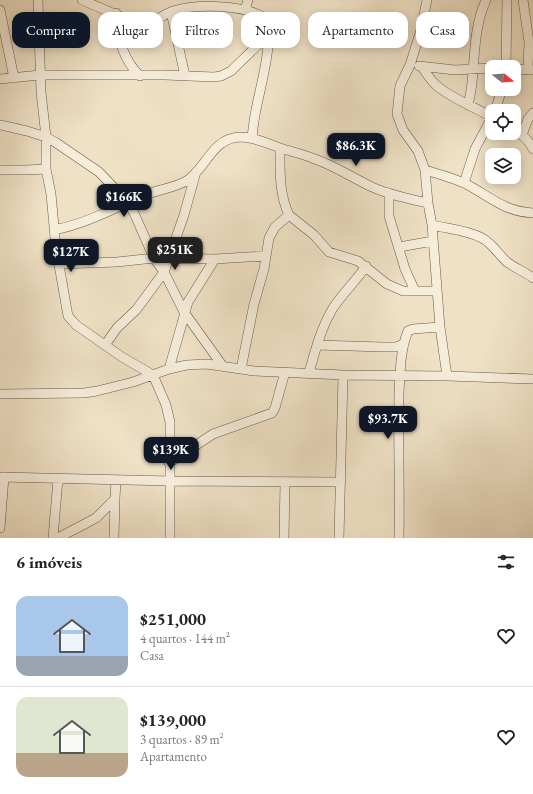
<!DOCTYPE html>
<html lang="pt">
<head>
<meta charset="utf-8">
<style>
	:root { --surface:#fff; --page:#f2f2f2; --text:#222; --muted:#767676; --line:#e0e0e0; --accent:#111827 }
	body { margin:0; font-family:"EB Garamond",serif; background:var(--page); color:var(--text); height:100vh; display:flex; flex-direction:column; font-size:15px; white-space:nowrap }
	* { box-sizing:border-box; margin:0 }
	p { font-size:13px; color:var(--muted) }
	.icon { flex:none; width:22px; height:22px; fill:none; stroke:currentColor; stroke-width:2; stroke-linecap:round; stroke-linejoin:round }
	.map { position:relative; height:538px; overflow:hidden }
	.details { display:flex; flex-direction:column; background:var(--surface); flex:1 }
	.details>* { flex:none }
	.banner { position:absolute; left:12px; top:12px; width:509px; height:36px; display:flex; gap:8px }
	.needle { width:26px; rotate:107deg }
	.controls { position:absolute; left:485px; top:60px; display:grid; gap:8px }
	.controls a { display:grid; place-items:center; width:36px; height:36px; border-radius:8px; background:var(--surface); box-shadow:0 2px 10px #0003; font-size:20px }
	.price { position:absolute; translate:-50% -34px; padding:0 9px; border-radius:8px; background:var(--accent); color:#fff; font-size:13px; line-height:26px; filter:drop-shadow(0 1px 2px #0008) }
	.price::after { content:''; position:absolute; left:50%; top:24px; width:12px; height:9px; margin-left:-6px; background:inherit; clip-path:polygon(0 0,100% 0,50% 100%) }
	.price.current { background:#222; color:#fff }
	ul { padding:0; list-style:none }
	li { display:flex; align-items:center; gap:12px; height:100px; padding:0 16px }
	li+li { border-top:1px solid var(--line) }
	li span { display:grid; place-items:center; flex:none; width:112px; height:80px; border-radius:12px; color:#555 }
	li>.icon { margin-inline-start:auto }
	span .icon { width:48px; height:48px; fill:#fffc; stroke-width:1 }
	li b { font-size:17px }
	h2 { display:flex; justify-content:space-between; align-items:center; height:48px; padding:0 16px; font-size:17px }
	.pill { padding:0 14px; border-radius:12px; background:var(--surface); box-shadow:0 2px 10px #0003; font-size:14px; line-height:36px }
	.pill.current { background:var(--accent); color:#fff }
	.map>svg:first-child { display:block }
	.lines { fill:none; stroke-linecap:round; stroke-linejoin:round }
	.minor-casing { stroke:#6a5b44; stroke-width:10 }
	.minor { stroke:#f5ecda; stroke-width:9 }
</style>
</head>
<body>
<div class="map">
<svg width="533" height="538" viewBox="0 0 533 538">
	<rect width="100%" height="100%" fill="#efe1c6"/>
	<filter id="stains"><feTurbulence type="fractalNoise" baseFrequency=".005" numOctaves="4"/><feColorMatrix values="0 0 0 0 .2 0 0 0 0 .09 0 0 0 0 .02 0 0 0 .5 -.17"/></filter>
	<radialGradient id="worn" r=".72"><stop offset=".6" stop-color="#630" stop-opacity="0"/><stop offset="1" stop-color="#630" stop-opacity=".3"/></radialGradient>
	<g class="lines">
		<defs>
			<path id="minor" d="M38 0 41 92 46 137V169L51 194 56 248 68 316 76 325 122 357 153 375 166 405 170 422V538
				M82 0 138 24C154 25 159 16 173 11 197 4 243 4 265 18 275 39 260 87 256 110 254 119 253 128 252 138
				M427 0 421 30 410 65 400 86 397 114 403 130 418 151 425 170 428 203 432 225 440 327 447 376
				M523 0 529 42 528 70
				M0 10 14 78
				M245 10 248 0
				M171 12 185 76
				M116 13C117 36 123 60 140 76
				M419 66 455 70 492 68
				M422 67C427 74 431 81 437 86 453 99 474 107 492 117
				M506 67 507 0
				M514 69 533 70
				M0 79 40 75H165L214 77 221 76 231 71 268 35
				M468 105C470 98 471 90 472 83 475 55 474 26 486 0
				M495 111 502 89
				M0 125 27 131 46 137 55 142 99 172 121 195 128 203 134 213 154 258 164 272 184 312 222 365
				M514 130C523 135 529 140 533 149
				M522 135 528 119 533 113
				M280 148C280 170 279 194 289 215L314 235 329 252 358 261 387 284 403 291H437
				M0 170H26L46 169
				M425 170C439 174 453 178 466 184 491 197 503 211 533 213
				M464 183 475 149 492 117
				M389 193V216L392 226 405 269 415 291
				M432 225C449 229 467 230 482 238 493 244 498 254 507 262 515 268 525 272 533 278
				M54 230C89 223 118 206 151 193 162 189 177 187 188 180 207 166 213 138 240 137 255 137 269 144 283 149 294 152 305 155 315 159 335 166 353 178 372 187 390 195 409 199 428 203
				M399 247 433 241
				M59 264 117 262 154 258 215 259 266 256
				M105 345 117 328 136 310 145 298 164 272 184 215 196 172
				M317 345 383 347H396L404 344
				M169 369 188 302 215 259
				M241 369 254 304 264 269 269 238 275 227 289 215
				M309 373C315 351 321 328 333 308 343 293 356 281 366 266
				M0 394 84 393 97 391 133 382 169 369 187 365 207 364 254 371 343 375 447 376 533 379
				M169 463 213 434 272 413 275 408 285 372
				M0 477 170 481 341 482
				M0 528 4 477
				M53 538 58 479
				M58 538 96 518 115 499 116 480
				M114 538 115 499
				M284 538 285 482
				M339 538 343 375
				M399 538C400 490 398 442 399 394 400 374 400 350 408 331L413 329 440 327"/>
		</defs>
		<!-- minor casing -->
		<use href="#minor" class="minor-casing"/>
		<!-- minor -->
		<use href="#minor" class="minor"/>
	</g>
	<rect width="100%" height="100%" filter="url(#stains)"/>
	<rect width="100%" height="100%" fill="url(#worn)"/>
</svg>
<div class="controls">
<a><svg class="needle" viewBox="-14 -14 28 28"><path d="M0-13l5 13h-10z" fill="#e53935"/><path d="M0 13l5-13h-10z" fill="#767676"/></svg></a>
<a><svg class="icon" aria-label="locate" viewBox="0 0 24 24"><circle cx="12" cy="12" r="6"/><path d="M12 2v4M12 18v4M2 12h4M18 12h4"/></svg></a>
<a><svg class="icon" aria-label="layers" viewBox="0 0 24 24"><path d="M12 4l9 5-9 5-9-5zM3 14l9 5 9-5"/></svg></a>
</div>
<b class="price" style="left:356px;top:167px">$86.3K</b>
<b class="price" style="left:124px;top:218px">$166K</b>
<b class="price current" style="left:175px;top:271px">$251K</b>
<b class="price" style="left:71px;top:273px">$127K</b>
<b class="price" style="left:388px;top:440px">$93.7K</b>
<b class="price" style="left:171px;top:471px">$139K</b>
<div class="banner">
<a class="pill current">Comprar</a>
<a class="pill">Alugar</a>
<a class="pill">Filtros</a>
<a class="pill">Novo</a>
<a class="pill">Apartamento</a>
<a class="pill">Casa</a>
</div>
</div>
<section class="details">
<h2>6 imóveis<svg class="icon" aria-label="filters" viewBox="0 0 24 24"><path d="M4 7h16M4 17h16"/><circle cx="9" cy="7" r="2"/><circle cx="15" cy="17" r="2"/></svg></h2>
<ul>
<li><span style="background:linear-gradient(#a9c7e8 75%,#9aa5b1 0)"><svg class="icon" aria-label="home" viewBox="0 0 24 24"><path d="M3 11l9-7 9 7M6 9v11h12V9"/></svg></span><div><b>$251,000</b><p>4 quartos · 144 m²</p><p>Casa</p></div><svg class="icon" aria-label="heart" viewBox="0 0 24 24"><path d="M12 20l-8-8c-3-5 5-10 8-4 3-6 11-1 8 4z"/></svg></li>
<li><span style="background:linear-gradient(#dfe7d0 70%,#b9a48a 0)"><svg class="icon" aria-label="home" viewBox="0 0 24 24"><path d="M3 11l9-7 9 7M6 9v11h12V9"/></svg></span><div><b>$139,000</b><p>3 quartos · 89 m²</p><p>Apartamento</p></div><svg class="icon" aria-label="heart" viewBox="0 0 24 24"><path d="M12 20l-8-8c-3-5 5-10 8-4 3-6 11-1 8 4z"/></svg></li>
</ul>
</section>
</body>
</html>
